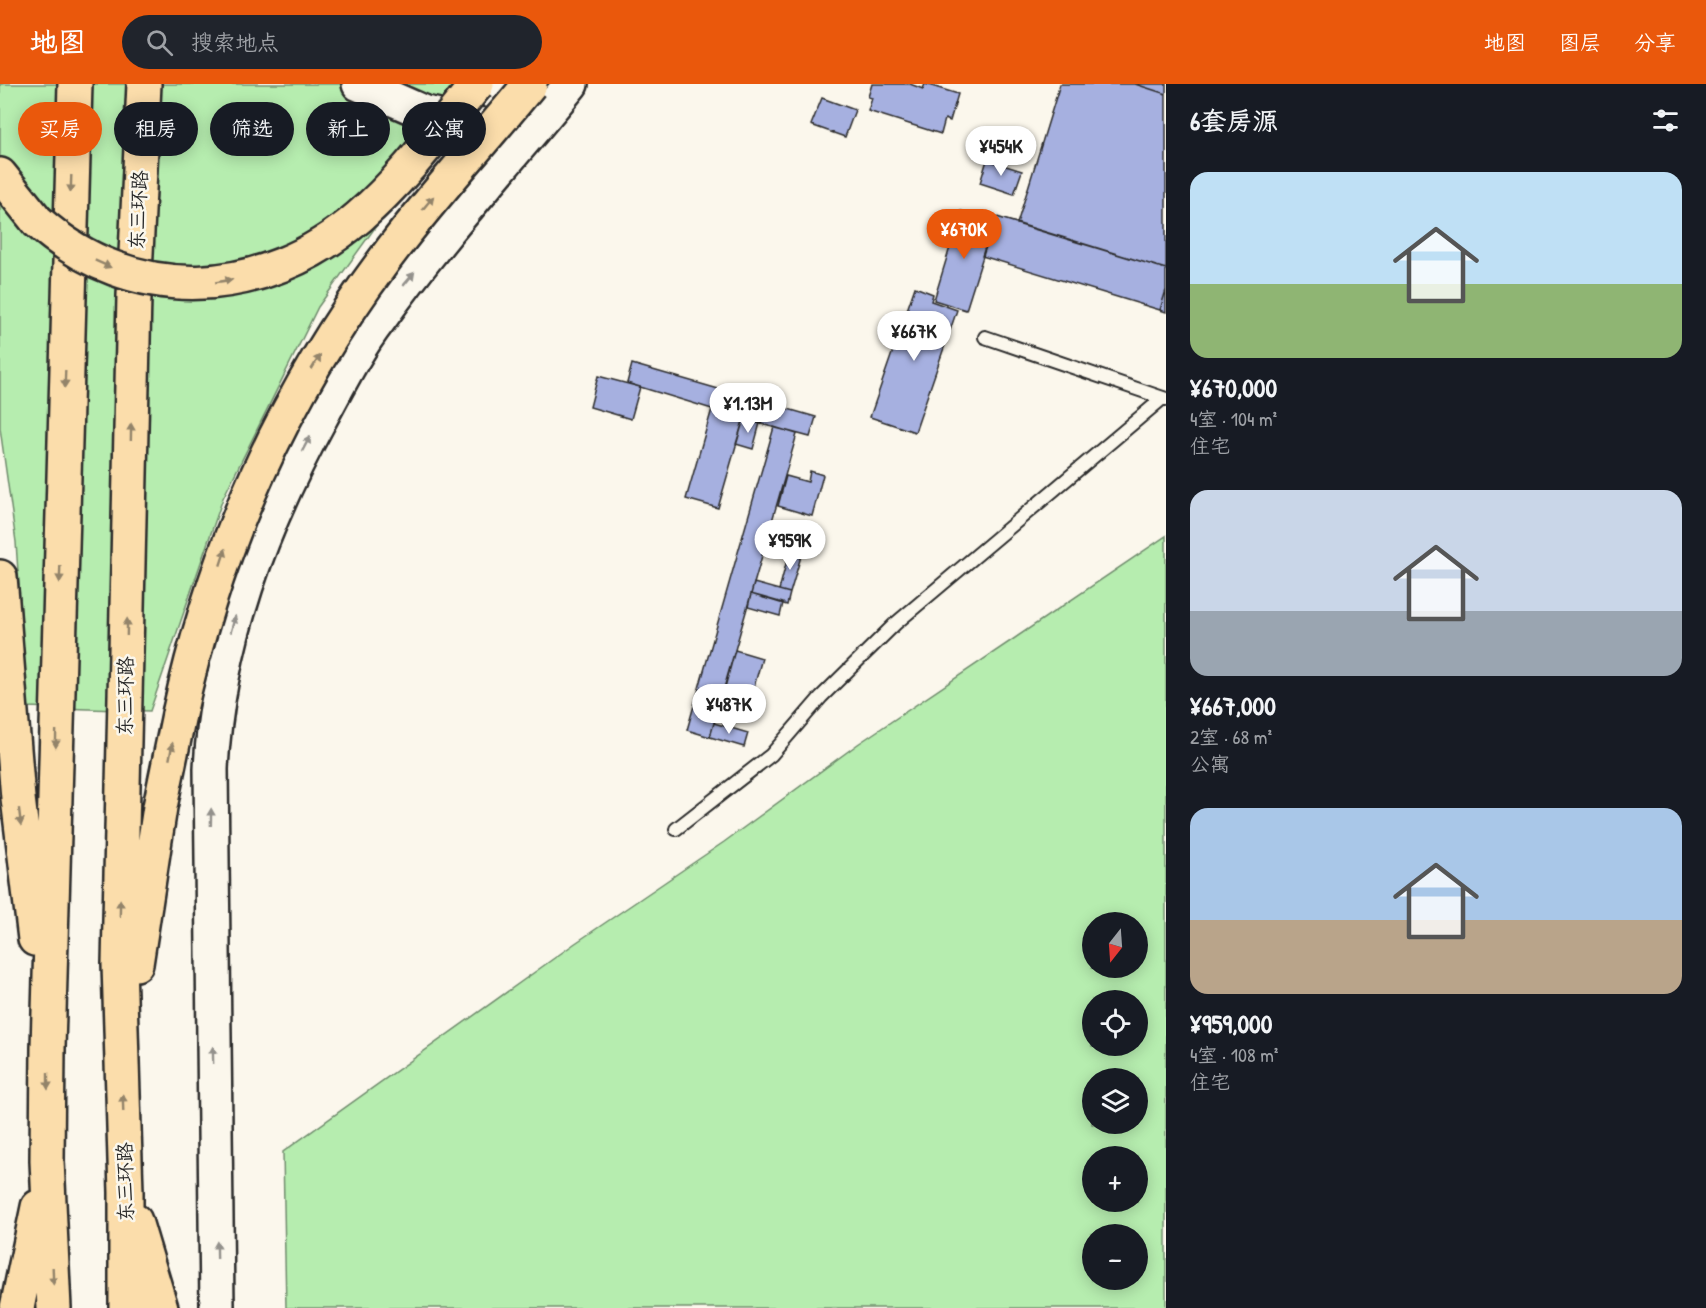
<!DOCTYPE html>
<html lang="zh">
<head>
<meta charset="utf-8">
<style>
	:root { --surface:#171b24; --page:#20242c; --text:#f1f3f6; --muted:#9ea1a6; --accent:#ea580c }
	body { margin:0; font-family:"Patrick Hand","LXGW WenKai TC",sans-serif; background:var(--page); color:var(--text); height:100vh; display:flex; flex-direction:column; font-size:22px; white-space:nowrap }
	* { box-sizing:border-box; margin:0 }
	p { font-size:20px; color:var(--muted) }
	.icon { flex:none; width:33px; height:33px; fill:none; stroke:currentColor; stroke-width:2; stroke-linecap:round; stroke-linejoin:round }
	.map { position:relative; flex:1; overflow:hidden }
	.panel { display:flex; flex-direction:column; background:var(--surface); width:540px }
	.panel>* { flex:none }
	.banner { position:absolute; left:18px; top:18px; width:570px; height:54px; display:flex; gap:12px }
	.needle { width:39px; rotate:197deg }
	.controls { position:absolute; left:1082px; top:828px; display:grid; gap:12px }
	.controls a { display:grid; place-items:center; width:66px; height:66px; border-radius:50%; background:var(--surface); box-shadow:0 3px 15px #0003; font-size:30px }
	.price { position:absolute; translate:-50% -51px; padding:0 14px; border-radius:21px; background:#fff; color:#222; font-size:20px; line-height:39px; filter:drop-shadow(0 2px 3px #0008) }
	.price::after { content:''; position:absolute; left:50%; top:36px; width:18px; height:14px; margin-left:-9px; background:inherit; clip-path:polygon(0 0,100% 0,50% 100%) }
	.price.current { background:var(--accent); color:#fff }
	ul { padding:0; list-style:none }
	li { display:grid; align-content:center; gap:12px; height:318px; padding:0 24px }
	li span { display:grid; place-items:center; height:186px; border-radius:18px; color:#555 }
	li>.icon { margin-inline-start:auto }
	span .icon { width:108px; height:108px; fill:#fffc; stroke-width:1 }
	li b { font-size:26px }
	h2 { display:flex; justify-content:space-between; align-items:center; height:72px; padding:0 24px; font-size:26px }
	.chip { padding:0 21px; border-radius:27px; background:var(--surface); box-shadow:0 3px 15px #0003; font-size:21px; line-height:54px }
	.chip.current { background:var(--accent); color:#fff }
	header { display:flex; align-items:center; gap:36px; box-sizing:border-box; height:84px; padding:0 30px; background:var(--accent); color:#fff }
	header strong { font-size:28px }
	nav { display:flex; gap:33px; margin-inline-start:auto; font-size:21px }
	.search { width:420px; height:54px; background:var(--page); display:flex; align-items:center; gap:15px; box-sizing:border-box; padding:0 21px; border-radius:33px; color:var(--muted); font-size:22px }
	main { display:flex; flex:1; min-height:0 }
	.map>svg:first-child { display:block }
	.green { fill:#b6edaf; stroke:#708c6d; stroke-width:1.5; fill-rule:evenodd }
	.building { fill:#a6b0e0; stroke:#2b2b2b; stroke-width:1.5 }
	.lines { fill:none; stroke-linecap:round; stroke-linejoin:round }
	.service-casing { stroke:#2b2b2b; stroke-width:16 }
	.secondary-casing { stroke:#2b2b2b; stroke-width:38 }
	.trunk-casing { stroke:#2b2b2b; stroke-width:38 }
	.service { stroke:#fbf7ec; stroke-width:12 }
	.secondary { stroke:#fbf7ec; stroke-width:33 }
	.trunk { stroke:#fbddab; stroke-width:33 }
	.trunk-bridge-casing { stroke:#2b2b2b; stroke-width:38; stroke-linecap:butt }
	.trunk-bridge { stroke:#fbddab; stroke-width:33 }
	.oneway { fill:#93846b }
	.oneway2 { fill:#93918c }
	.labels { text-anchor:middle; stroke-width:5; stroke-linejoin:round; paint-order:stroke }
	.street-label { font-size:20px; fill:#2b2b2b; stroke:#fbf7ec }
</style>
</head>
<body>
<header>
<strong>地图</strong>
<div class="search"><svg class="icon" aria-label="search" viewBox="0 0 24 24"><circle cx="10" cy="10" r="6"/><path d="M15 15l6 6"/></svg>搜索地点</div>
<nav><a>地图</a><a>图层</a><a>分享</a></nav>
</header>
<main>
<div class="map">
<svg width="1166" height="1224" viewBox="0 0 1166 1224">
	<rect width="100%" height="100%" fill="#fbf7ec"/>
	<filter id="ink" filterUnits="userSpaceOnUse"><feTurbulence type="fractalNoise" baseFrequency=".0167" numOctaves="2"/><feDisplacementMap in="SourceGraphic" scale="12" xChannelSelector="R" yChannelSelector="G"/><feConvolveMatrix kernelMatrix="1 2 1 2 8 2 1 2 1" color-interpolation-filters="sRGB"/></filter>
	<g filter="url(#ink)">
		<!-- green -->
		<path class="green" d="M0 0H488L379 138 318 223 223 414 150 627 27 623 16 458 0 344Z
			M1166 452V1224H286L283 1068 574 860 724 758 858 660ZM1092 838H1137V884H1092ZM1092 916H1137V962H1092ZM1137 994V1040H1092V994ZM1092 1072H1137V1118H1092ZM1092 1150H1137V1196H1092Z"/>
		<!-- building -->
		<path class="building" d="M872 0H910L923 5 925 0 958 10 950 37 945 35 941 50 868 27 872 14 868 13Z
			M1060 0H1135L1166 10V185L1017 140Z
			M1135 0H1166V10Z
			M822 14 855 26 845 53 811 41Z
			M987 76 1022 87 1014 110 980 99Z
			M961 127 994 137 966 226 934 216Z
			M984 129 1166 185V206L1160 226 982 172 994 137 982 133Z
			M915 203 933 210 931 217 957 226 915 348 870 333Z
			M1166 206V228L1160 226Z
			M632 280 767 319 761 340 627 299Z
			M598 292 640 303 631 335 590 323Z
			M767 319 816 333 810 353 761 340Z
			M712 325 744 334 718 424 686 415Z
			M744 334 760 339 753 365 736 360Z
			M774 343 797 350 710 653 687 646Z
			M810 387 823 391 812 432 778 422 786 392 808 398Z
			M790 465 802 469 790 509 779 506Z
			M754 499 790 509 787 521 751 510Z
			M751 510 783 519 780 532 748 523Z
			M735 566 762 574 751 614 724 607Z
			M714 639 748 649 744 663 710 653Z"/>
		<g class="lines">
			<defs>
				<path id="service" d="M985 253 1166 315
					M676 745 771 671 821 613 895 540 1163 314"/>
				<path id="secondary" d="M359 0 425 29 520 49
					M217 1224 211 685C217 559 261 443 321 333 339 300 356 266 379 236 437 154 507 78 571 0"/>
				<path id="trunk" d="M0 91 37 137
					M0 493 18 714 35 855
					M136 880 160 723 179 630
					M135 1137 161 1224
					M17 1224 38 1123
					M54 1224 47 1077 48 964 75 0
					M126 1224V1108L119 880 134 212 144 0"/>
			</defs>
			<!-- service casing -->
			<use href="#service" class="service-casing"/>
			<!-- secondary casing -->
			<use href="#secondary" class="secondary-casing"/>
			<!-- trunk casing -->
			<use href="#trunk" class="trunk-casing"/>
			<!-- service -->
			<use href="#service" class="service"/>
			<!-- secondary -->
			<use href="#secondary" class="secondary"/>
			<!-- trunk -->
			<use href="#trunk" class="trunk"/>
			<defs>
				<path id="trunk-bridge" d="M37 137C133 223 263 216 359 133 404 94 440 45 477 0
					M179 630C216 462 282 313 385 175 430 114 482 59 530 0"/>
			</defs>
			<!-- trunk-bridge casing -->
			<use href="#trunk-bridge" class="trunk-bridge-casing"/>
			<!-- trunk-bridge -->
			<use href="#trunk-bridge" class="trunk-bridge"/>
		</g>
		<!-- one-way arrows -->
		<defs><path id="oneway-solid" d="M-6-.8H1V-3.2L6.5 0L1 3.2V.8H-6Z" transform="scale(1.5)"/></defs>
		<g class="oneway">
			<use href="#oneway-solid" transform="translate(71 100) rotate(92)"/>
			<use href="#oneway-solid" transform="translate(428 119) rotate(-50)"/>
			<use href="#oneway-solid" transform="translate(103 180) rotate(24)"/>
			<use href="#oneway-solid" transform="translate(224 197) rotate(-9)"/>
			<use href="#oneway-solid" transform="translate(316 278) rotate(-59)"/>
			<use href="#oneway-solid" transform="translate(65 295) rotate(92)"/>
			<use href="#oneway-solid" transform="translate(131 348) rotate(-89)"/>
			<use href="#oneway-solid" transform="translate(223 473) rotate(-72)"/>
			<use href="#oneway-solid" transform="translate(60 490) rotate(92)"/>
			<use href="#oneway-solid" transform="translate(127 543) rotate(-89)"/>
			<use href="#oneway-solid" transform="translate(56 655) rotate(91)"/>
			<use href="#oneway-solid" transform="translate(171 667) rotate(-79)"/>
			<use href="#oneway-solid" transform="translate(20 733) rotate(83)"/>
			<use href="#oneway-solid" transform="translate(120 824) rotate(-89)"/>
			<use href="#oneway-solid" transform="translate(48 997) rotate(90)"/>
			<use href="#oneway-solid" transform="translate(123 1019) rotate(-92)"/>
			<use href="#oneway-solid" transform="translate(53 1192) rotate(88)"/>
		</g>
		<g class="oneway2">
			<use href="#oneway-solid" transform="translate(409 195) rotate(-50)"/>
			<use href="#oneway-solid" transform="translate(306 360) rotate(-62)"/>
			<use href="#oneway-solid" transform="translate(233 540) rotate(-74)"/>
			<use href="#oneway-solid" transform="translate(211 733) rotate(-89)"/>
			<use href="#oneway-solid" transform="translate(213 971) rotate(-91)"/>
			<use href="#oneway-solid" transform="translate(217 1166) rotate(-91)"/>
		</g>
	</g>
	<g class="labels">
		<!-- street labels -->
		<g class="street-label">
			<text transform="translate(138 126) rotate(-87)" y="7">东三环路</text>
			<text transform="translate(125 612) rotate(-89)" y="7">东三环路</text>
			<text transform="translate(125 1098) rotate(-91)" y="7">东三环路</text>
		</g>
	</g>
</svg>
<div class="controls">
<a><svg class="needle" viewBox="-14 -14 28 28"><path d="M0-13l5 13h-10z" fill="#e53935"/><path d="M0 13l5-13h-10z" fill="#9ea1a6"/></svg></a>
<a><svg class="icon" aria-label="locate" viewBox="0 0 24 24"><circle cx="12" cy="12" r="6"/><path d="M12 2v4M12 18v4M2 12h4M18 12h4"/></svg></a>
<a><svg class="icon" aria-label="layers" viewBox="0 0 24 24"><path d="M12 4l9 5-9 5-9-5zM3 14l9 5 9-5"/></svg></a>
<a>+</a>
<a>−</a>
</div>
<b class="price" style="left:1001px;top:93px">¥454K</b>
<b class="price current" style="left:964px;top:176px">¥670K</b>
<b class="price" style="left:914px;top:278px">¥667K</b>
<b class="price" style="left:748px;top:350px">¥1.13M</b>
<b class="price" style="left:790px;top:487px">¥959K</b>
<b class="price" style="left:729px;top:651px">¥487K</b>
<div class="banner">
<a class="chip current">买房</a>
<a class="chip">租房</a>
<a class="chip">筛选</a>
<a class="chip">新上</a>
<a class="chip">公寓</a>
</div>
</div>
<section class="panel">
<h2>6套房源<svg class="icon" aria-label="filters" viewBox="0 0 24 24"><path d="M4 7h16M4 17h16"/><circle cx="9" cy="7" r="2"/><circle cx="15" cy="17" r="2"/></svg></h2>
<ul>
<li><span style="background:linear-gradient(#bfe0f5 60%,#8fb573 0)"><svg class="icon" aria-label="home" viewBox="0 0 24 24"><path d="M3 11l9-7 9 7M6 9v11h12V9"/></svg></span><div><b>¥670,000</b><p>4室 · 104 m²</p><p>住宅</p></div></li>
<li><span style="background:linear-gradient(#c9d6e8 65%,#9aa5b1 0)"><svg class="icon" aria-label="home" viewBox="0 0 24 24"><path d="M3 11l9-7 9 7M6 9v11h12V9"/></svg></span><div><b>¥667,000</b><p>2室 · 68 m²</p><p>公寓</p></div></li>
<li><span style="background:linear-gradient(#a9c7e8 60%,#b9a48a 0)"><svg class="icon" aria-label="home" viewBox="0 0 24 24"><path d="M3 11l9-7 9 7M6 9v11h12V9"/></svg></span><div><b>¥959,000</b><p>4室 · 108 m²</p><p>住宅</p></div></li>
</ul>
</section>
</main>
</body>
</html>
